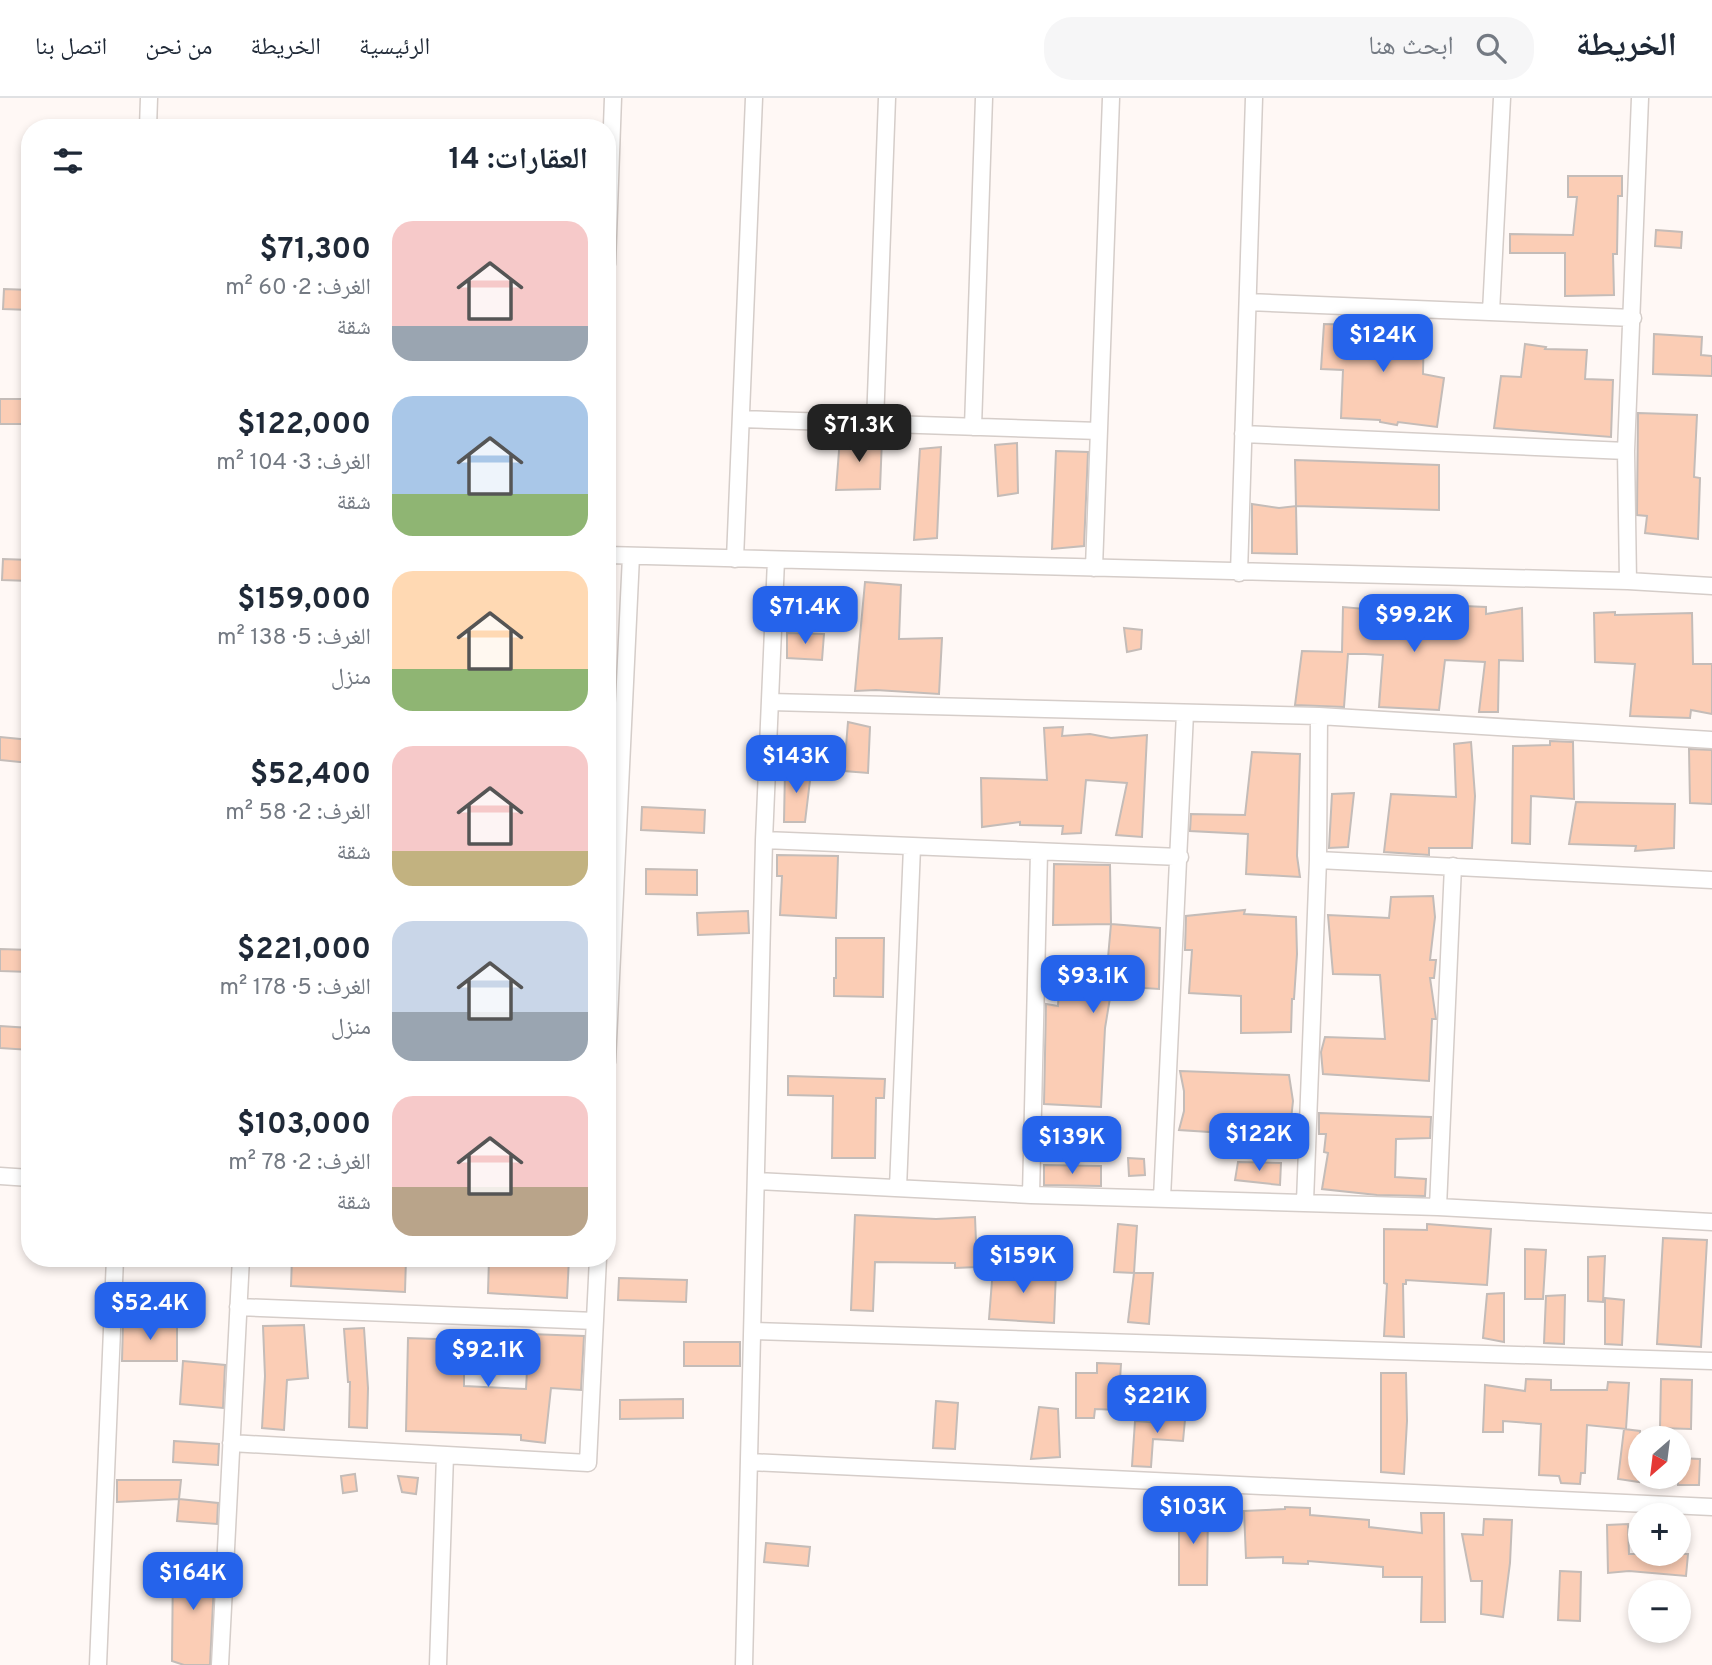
<!DOCTYPE html>
<html lang="ar">
<head>
<meta charset="utf-8">
<style>
	:root { --surface:#fff; --page:#f6f6f7; --text:#1f2937; --muted:#747a83; --line:#e0e1e3; --accent:#2563eb }
	body { margin:0; font-family:Overpass,"Noto Naskh Arabic",sans-serif; background:var(--page); color:var(--text); direction:rtl; height:100vh; display:flex; flex-direction:column; font-size:26px; white-space:nowrap }
	* { box-sizing:border-box; margin:0 }
	p { font-size:23px; color:var(--muted) }
	.icon { flex:none; width:38px; height:38px; fill:none; stroke:currentColor; stroke-width:2; stroke-linecap:round; stroke-linejoin:round }
	.map { position:relative; flex:1; overflow:hidden; direction:ltr }
	.drawer { position:absolute; left:21px; top:21px; width:595px; height:1148px; display:flex; flex-direction:column; background:var(--surface); border-radius:28px; box-shadow:0 4px 10px #0003; direction:rtl }
	.drawer>* { flex:none }
	.needle { width:46px; rotate:208deg }
	.tools { position:absolute; left:1628px; top:1328px; display:grid; gap:14px }
	.tools a { display:grid; place-items:center; width:63px; height:63px; border-radius:50%; background:var(--surface); box-shadow:0 4px 10px #0003; font-size:35px }
	.price { position:absolute; translate:-50% -60px; padding:0 16px; border-radius:14px; background:var(--accent); color:#fff; font-size:23px; line-height:46px; filter:drop-shadow(0 2px 4px #0008) }
	.price::after { content:''; position:absolute; left:50%; top:42px; width:21px; height:16px; margin-left:-10px; background:inherit; clip-path:polygon(0 0,100% 0,50% 100%) }
	.price.selected { background:#222; color:#fff }
	ul { padding:0; list-style:none }
	li { display:flex; align-items:center; gap:21px; height:175px; padding:0 28px }
	li span { display:grid; place-items:center; flex:none; width:196px; height:140px; border-radius:21px; color:#555 }
	li>.icon { margin-inline-start:auto }
	span .icon { width:84px; height:84px; fill:#fffc; stroke-width:1 }
	li b { font-size:30px }
	h2 { display:flex; justify-content:space-between; align-items:center; height:84px; padding:0 28px; font-size:30px }
	header { display:flex; align-items:center; gap:42px; box-sizing:border-box; height:98px; padding:0 35px; background:var(--surface); border-bottom:2px solid var(--line) }
	header strong { font-size:33px }
	nav { display:flex; gap:38px; margin-inline-start:auto; font-size:24px }
	.search { width:490px; height:63px; background:var(--page); display:flex; align-items:center; gap:18px; box-sizing:border-box; padding:0 24px; border-radius:28px; color:var(--muted); font-size:26px }
	.map>svg:first-child { display:block }
	.building { fill:#fbcdb5; stroke:#c4bcb8; stroke-width:2 }
	.lines { fill:none; stroke-linecap:round; stroke-linejoin:round }
	.street-casing { stroke:#d5cdc9; stroke-width:19 }
	.street { stroke:#fff; stroke-width:16 }
</style>
</head>
<body>
<header>
<strong>الخريطة</strong>
<div class="search"><svg class="icon" aria-label="search" viewBox="0 0 24 24"><circle cx="10" cy="10" r="6"/><path d="M15 15l6 6"/></svg>ابحث هنا</div>
<nav><a>الرئيسية</a><a>الخريطة</a><a>من نحن</a><a>اتصل بنا</a></nav>
</header>
<div class="map">
<svg width="1712" height="1567" viewBox="0 0 1712 1567">
	<rect width="100%" height="100%" fill="#fff8f5"/>
	<!-- building -->
	<path class="building" d="M1568 78H1622V98H1618L1617 156H1613L1614 197 1565 198V155H1510V136L1573 137 1577 99H1568Z
		M1656 132 1682 134 1681 150 1655 148Z
		M4 191 30 192V212L3 211Z
		M1324 226 1424 229 1423 276 1444 280 1437 329 1398 324 1397 327 1380 324V322L1341 320 1343 272 1321 271Z
		M1654 236 1702 239 1701 257 1712 258V278L1653 276Z
		M1525 246 1546 249 1545 251 1587 252 1585 281 1613 282 1611 339 1494 330 1501 278 1521 279Z
		M0 301H30V326H0Z
		M1638 315 1697 317 1694 379 1700 380 1698 441 1645 435 1647 418 1637 417Z
		M840 340H882L880 391 836 392Z
		M1017 345 1018 395 998 398 995 347Z
		M941 349 937 440 914 442 920 351Z
		M1056 353 1088 354 1084 448 1052 451Z
		M1295 362 1439 367V412L1296 408Z
		M1252 406 1279 410 1296 408 1297 456 1252 455Z
		M3 461 30 462V483L2 482Z
		M865 484 901 487 899 541 942 540 939 596 876 592 855 593Z
		M1380 508 1427 512V516L1463 515 1464 508 1486 509V516L1522 510 1523 563 1499 562 1498 614H1479L1485 564 1445 562 1439 612 1379 609 1383 557 1365 556H1348L1344 609 1295 607 1302 553 1342 554 1343 509 1365 511Z
		M1615 514V517L1692 515 1693 566H1712V616L1691 612 1690 620 1630 618 1635 566 1595 564 1594 515Z
		M1124 530 1142 532 1141 551 1127 554Z
		M787 535 824 536 822 562 787 560Z
		M848 624 870 629 868 675 844 673Z
		M1063 629 1062 638 1090 636 1111 640 1147 637 1142 739 1116 737 1127 685 1086 682 1081 735 1062 736 1063 728 1020 727V724L982 729 981 680 1047 682 1044 630Z
		M0 639 30 642V665L0 662Z
		M1550 643 1573 644 1574 701 1531 698 1530 746 1512 745 1513 648 1550 647Z
		M1471 644 1475 698 1472 750H1429V757L1384 754 1391 696 1456 699 1454 646Z
		M1689 651 1712 652V706L1690 705Z
		M1252 654 1300 656 1297 758 1300 779 1246 776 1248 736 1190 733 1191 716 1245 717Z
		M785 671 811 674 805 724H784Z
		M1354 695 1348 749 1329 750 1332 696Z
		M1576 704 1675 706 1674 750 1635 753 1636 748 1569 746Z
		M642 709 705 712 704 735 641 732Z
		M777 757 838 758 836 820 780 817 782 778H777Z
		M1054 766 1110 767 1111 826 1053 827Z
		M646 771 697 772V797L646 796Z
		M1433 798 1435 819 1430 862H1436L1434 880H1430L1436 921H1432L1429 983 1323 976 1321 954 1325 939 1385 941 1380 877 1333 876 1328 817 1389 820 1391 799Z
		M1245 812 1244 816 1296 819 1297 856 1294 901H1292L1291 934 1241 935V898L1189 895 1192 852H1185L1186 818Z
		M748 813 749 835 698 837 697 815Z
		M1111 826 1160 830 1159 891 1112 888 1105 930 1101 1009 1044 1006 1046 906 1058 908 1060 869 1107 871Z
		M836 840H884L883 899 834 898V880H836Z
		M0 851 30 852V874L0 873Z
		M0 928 30 930V952L0 950Z
		M1180 973 1289 977 1293 1003 1289 1039 1179 1032 1184 1013V993Z
		M788 978 885 981 884 1000H876L875 1060H832L833 998 788 997Z
		M1319 1015 1431 1019 1430 1040 1396 1041 1395 1079 1426 1081 1425 1098 1377 1097 1322 1091 1328 1055 1324 1054 1326 1036H1319Z
		M1128 1060 1144 1061 1145 1077 1129 1078Z
		M1238 1064 1281 1065 1280 1087 1235 1082Z
		M1044 1067 1101 1068V1088L1044 1087Z
		M855 1117 936 1121 975 1119 977 1169 955 1170V1165L875 1164 873 1213 851 1212Z
		M1118 1126 1137 1128 1134 1175 1114 1174Z
		M1427 1126 1491 1131 1487 1187 1406 1182V1186H1403L1404 1239 1384 1238 1387 1186 1384 1185V1131L1427 1132Z
		M1663 1140 1707 1142 1701 1249 1657 1246Z
		M1525 1151 1546 1152 1543 1201H1525Z
		M1605 1158 1603 1204 1588 1203V1159Z
		M292 1160H406L405 1194 291 1188Z
		M489 1160H569L567 1200 488 1195Z
		M993 1170 1056 1173 1054 1225 989 1221Z
		M1134 1175H1153L1149 1226 1128 1224Z
		M619 1180 687 1182 686 1204 618 1202Z
		M1504 1195V1244L1483 1240 1487 1196Z
		M1565 1197 1564 1246 1544 1245 1546 1198Z
		M1605 1200 1624 1202 1622 1247 1605 1246Z
		M123 1225H177V1263H122Z
		M304 1227 308 1280 287 1282 284 1332 262 1330 265 1278 263 1228Z
		M364 1230 368 1290 367 1330 349 1329 350 1284H348L344 1231Z
		M529 1236 584 1238 581 1292 551 1290 545 1345 521 1342V1337L406 1333 408 1240 464 1242V1288L526 1291Z
		M684 1244H740V1268H684Z
		M183 1263 225 1267 223 1310 180 1306Z
		M1097 1265 1121 1266 1118 1312 1095 1311 1094 1320H1076V1275H1097Z
		M1381 1275H1406L1407 1323 1404 1376 1381 1374Z
		M1526 1281 1551 1282V1292H1607L1608 1284 1629 1285 1626 1331 1587 1327 1585 1375H1581L1580 1386 1561 1385 1559 1378 1539 1377 1541 1326 1503 1323V1334H1483L1485 1287 1525 1293Z
		M1661 1281 1692 1282 1691 1331 1660 1330Z
		M683 1301V1320L620 1321V1302Z
		M936 1303 958 1305 955 1351 933 1350Z
		M1039 1309 1058 1311 1060 1359 1031 1361Z
		M1170 1310 1186 1311 1183 1343 1153 1341 1151 1369 1132 1368 1135 1323 1159 1325V1317L1170 1318Z
		M1624 1331 1640 1333 1639 1384 1618 1381Z
		M174 1343 219 1346 218 1367 173 1364Z
		M1678 1360 1700 1361 1699 1387H1678Z
		M355 1376 357 1393 343 1395 341 1378Z
		M398 1378 418 1380 416 1396 402 1394Z
		M117 1382H181L179 1401 117 1404Z
		M179 1401 218 1405 217 1426 177 1423Z
		M1285 1409 1310 1410V1417L1369 1422V1429L1422 1435 1421 1415H1444L1445 1524H1421L1422 1479H1383V1469L1308 1463V1466L1283 1465V1459L1246 1460 1244 1413 1285 1411Z
		M1179 1410H1208L1207 1487H1179Z
		M1484 1421 1512 1422 1510 1465 1503 1519 1481 1516 1482 1483H1471L1462 1436 1483 1437Z
		M1628 1426 1629 1456H1688L1686 1478 1629 1473 1608 1475 1607 1427Z
		M766 1445 810 1449 808 1468 764 1464Z
		M173 1464H215L210 1567H184L172 1563Z
		M1560 1473 1581 1474 1580 1523 1558 1522Z"/>
	<g class="lines">
		<defs>
			<path id="street" d="M148 30 149 0
				M607 166 613 0
				M1248 204 1633 220
				M1491 214 1502 0
				M741 321 1099 333
				M875 325 887 0
				M973 329 984 0
				M1243 336 1626 353
				M607 457 1628 483 1712 488
				M735 461 754 0
				M1094 470 1111 0
				M1239 475 1254 0
				M1628 483 1626 353 1640 0
				M770 604 1319 618 1712 642
				M764 742 1180 759
				M1318 762 1712 782
				M607 964 631 458
				M0 1078 30 1080
				M758 1083 1031 1097 1438 1109 1712 1124
				M898 1090 912 749
				M1031 1097 1039 754
				M1162 1100 1185 615
				M1305 1104 1318 762 1319 618
				M1438 1109 1453 768
				M238 1209 595 1223
				M754 1233 1712 1263
				M231 1345 588 1365 598 1160
				M750 1364 1712 1409
				M98 1567 115 1160
				M220 1567 241 1160
				M438 1567 445 1357
				M744 1567 764 742 776 462"/>
		</defs>
		<!-- street casing -->
		<use href="#street" class="street-casing"/>
		<!-- street -->
		<use href="#street" class="street"/>
	</g>
</svg>
<div class="tools">
<a><svg class="needle" viewBox="-14 -14 28 28"><path d="M0-13l5 13h-10z" fill="#e53935"/><path d="M0 13l5-13h-10z" fill="#747a83"/></svg></a>
<a>+</a>
<a>−</a>
</div>
<b class="price" style="left:1383px;top:276px">$124K</b>
<b class="price selected" style="left:859px;top:366px">$71.3K</b>
<b class="price" style="left:805px;top:548px">$71.4K</b>
<b class="price" style="left:1414px;top:556px">$99.2K</b>
<b class="price" style="left:796px;top:697px">$143K</b>
<b class="price" style="left:1093px;top:917px">$93.1K</b>
<b class="price" style="left:1259px;top:1075px">$122K</b>
<b class="price" style="left:1072px;top:1078px">$139K</b>
<b class="price" style="left:1023px;top:1197px">$159K</b>
<b class="price" style="left:150px;top:1244px">$52.4K</b>
<b class="price" style="left:488px;top:1291px">$92.1K</b>
<b class="price" style="left:1157px;top:1337px">$221K</b>
<b class="price" style="left:1193px;top:1448px">$103K</b>
<b class="price" style="left:193px;top:1514px">$164K</b>
<section class="drawer">
<h2>العقارات: 14<svg class="icon" aria-label="filters" viewBox="0 0 24 24"><path d="M4 7h16M4 17h16"/><circle cx="9" cy="7" r="2"/><circle cx="15" cy="17" r="2"/></svg></h2>
<ul>
<li><span style="background:linear-gradient(#f6c9c9 75%,#9aa5b1 0)"><svg class="icon" aria-label="home" viewBox="0 0 24 24"><path d="M3 11l9-7 9 7M6 9v11h12V9"/></svg></span><div><b>$71,300</b><p>الغرف: 2 · 60 m²</p><p>شقة</p></div></li>
<li><span style="background:linear-gradient(#a9c7e8 70%,#8fb573 0)"><svg class="icon" aria-label="home" viewBox="0 0 24 24"><path d="M3 11l9-7 9 7M6 9v11h12V9"/></svg></span><div><b>$122,000</b><p>الغرف: 3 · 104 m²</p><p>شقة</p></div></li>
<li><span style="background:linear-gradient(#ffd9b3 70%,#8fb573 0)"><svg class="icon" aria-label="home" viewBox="0 0 24 24"><path d="M3 11l9-7 9 7M6 9v11h12V9"/></svg></span><div><b>$159,000</b><p>الغرف: 5 · 138 m²</p><p>منزل</p></div></li>
<li><span style="background:linear-gradient(#f6c9c9 75%,#c2b280 0)"><svg class="icon" aria-label="home" viewBox="0 0 24 24"><path d="M3 11l9-7 9 7M6 9v11h12V9"/></svg></span><div><b>$52,400</b><p>الغرف: 2 · 58 m²</p><p>شقة</p></div></li>
<li><span style="background:linear-gradient(#c9d6e8 65%,#9aa5b1 0)"><svg class="icon" aria-label="home" viewBox="0 0 24 24"><path d="M3 11l9-7 9 7M6 9v11h12V9"/></svg></span><div><b>$221,000</b><p>الغرف: 5 · 178 m²</p><p>منزل</p></div></li>
<li><span style="background:linear-gradient(#f6c9c9 65%,#b9a48a 0)"><svg class="icon" aria-label="home" viewBox="0 0 24 24"><path d="M3 11l9-7 9 7M6 9v11h12V9"/></svg></span><div><b>$103,000</b><p>الغرف: 2 · 78 m²</p><p>شقة</p></div></li>
</ul>
</section>
</div>
</body>
</html>
